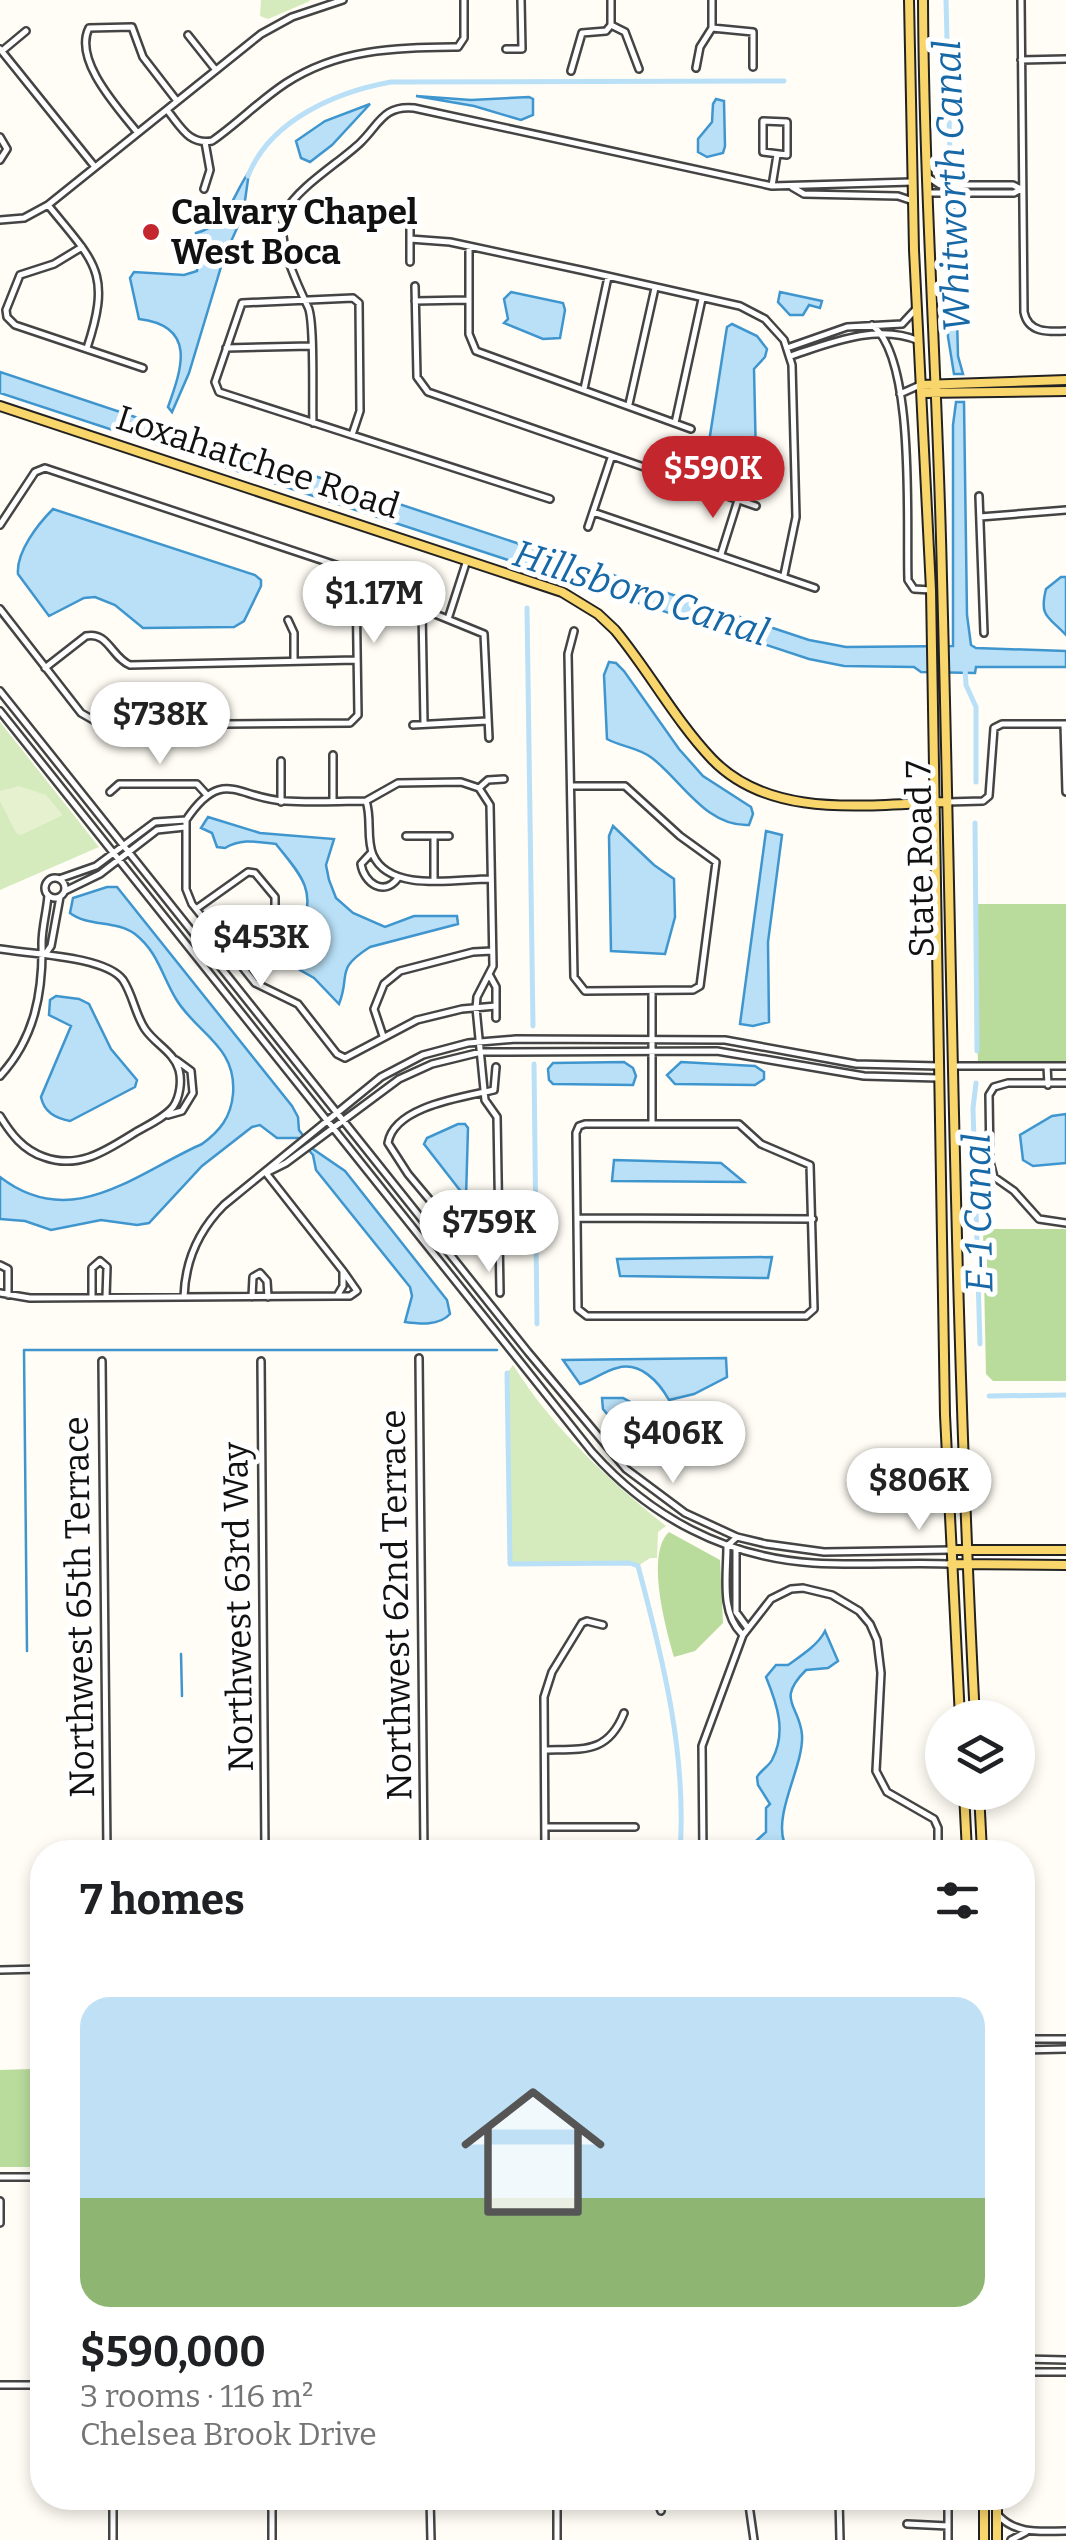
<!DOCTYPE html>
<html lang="en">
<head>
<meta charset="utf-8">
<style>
	:root { --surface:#fff; --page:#f6f6f6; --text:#202124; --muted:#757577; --accent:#c4262e }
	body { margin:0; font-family:Bitter,serif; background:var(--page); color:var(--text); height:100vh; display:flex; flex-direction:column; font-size:38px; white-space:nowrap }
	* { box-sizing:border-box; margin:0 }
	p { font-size:32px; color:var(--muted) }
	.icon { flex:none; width:55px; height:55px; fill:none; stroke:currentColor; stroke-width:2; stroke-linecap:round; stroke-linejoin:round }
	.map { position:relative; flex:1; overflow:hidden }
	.sheet { position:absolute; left:30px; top:1840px; width:1005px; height:670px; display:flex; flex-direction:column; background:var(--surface); border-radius:40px; box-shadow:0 5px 15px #0003 }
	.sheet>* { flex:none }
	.tools { position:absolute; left:925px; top:1700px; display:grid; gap:20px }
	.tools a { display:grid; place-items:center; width:110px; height:110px; border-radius:50%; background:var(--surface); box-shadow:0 5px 15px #0003; font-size:50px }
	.price { position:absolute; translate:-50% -85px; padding:0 22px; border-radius:35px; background:#fff; color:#222; font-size:32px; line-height:65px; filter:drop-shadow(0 2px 5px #0008) }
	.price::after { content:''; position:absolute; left:50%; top:60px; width:30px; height:22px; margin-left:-15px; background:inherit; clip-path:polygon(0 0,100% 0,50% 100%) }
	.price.selected { background:var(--accent); color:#fff }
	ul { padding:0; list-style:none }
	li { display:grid; align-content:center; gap:20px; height:530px; padding:0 50px }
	li span { display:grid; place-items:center; height:310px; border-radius:30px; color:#555 }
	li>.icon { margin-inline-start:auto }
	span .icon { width:180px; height:180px; fill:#fffc; stroke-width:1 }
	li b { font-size:42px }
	h2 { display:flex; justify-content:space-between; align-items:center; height:120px; padding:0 50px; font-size:42px }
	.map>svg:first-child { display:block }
	.green { fill:#d5ebbd }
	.forest { fill:#b9dc9c }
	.pitch { fill:#e6f2cf }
	.water { fill:#b9e0f7; stroke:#3f96cf; stroke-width:2.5 }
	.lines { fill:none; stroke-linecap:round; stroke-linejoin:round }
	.stream { stroke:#3f96cf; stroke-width:2.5 }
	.canal { stroke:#b9e0f7; stroke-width:5 }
	.minor-casing { stroke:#444; stroke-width:10 }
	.major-casing { stroke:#222; stroke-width:12 }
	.minor { stroke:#fff; stroke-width:5 }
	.major { stroke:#f9d66b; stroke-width:8 }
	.poi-dot { fill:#c4262e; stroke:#fff; stroke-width:4 }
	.labels { text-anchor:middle; stroke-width:10; stroke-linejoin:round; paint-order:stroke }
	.poi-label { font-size:35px; font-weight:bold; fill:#111; stroke:#fff; text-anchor:start }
	.street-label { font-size:35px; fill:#111; stroke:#fff }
	.water-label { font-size:38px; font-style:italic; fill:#1768a6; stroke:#fff }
</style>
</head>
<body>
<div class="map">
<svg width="1066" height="2540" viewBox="0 0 1066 2540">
	<rect width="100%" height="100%" fill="#fffdf5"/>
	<!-- green -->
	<path class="green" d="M261 0H309L310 1 268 19 260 16Z
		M0 722 99 847 0 890Z
		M513 1365C552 1427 608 1480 666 1526L658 1532 657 1558H650L638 1566 630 1563 510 1564 507 1373Z
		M33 2018H42V2167H30Z"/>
	<!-- forest -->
	<path class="forest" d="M974 904H1066V1062H978Z
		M983 1229H1066V1381H993L986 1374Z
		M669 1532 720 1560 723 1623 695 1651 674 1657C666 1629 645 1554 669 1532Z
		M32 2069 30 2167H0V2070Z"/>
	<!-- pitch -->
	<path class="pitch" d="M19 786 46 795 63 815 21 835 16 833 0 801V791Z"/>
	<!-- water -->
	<path class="water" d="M416 96 471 100 529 97 533 99V115L521 120 474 106Z
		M716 99 724 101 725 146 723 153 707 157 698 152V139L712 122 713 104Z
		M370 104 332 145 310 162 301 158 296 141 325 121Z
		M249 172 243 215 224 257 189 373 172 412 168 407C182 368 197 326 139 319L130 278 134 272 184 275 197 271 199 250 196 233C230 224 232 195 249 172Z
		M950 196 960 198 954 202 958 356 963 374H954L948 337 945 202Z
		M511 292 563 303 565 310 560 338 543 339 504 323 508 319 504 299Z
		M780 292 822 301 820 308 809 305 803 315H790L778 302Z
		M732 324 757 336 767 349 765 357 754 369 756 460 752 463 719 454 709 442 726 333 727 327Z
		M0 372 156 424 166 423 173 429 809 640 846 647 953 646V425L956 402H964L967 615 971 645 976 648 1066 651V667H976L975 673 921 672 914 667 844 666 809 659 0 393Z
		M53 509 255 575 261 580V586L244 621 234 627 143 628 115 605 95 597 84 598 49 616 18 574C16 552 38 524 53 509Z
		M1061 577H1066V635C1048 616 1039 617 1046 589Z
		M609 662 616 663 624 671 679 749 703 776 751 807 753 814 749 825C706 827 682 781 652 758 638 747 621 747 607 739L604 675Z
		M208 817 260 833 334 839 326 865 329 880 336 898 353 913 385 927 414 916H457L458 924 370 947C334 970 351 974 339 1004L314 978 284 961C288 946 296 938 302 924 318 889 296 870 276 844 257 842 242 838 225 848L217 847 212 833 201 828Z
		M613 826 654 865 674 879 675 917 665 954 611 951 609 836Z
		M766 831 782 835 768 942 769 1022 753 1026 740 1024Z
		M107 887H117L292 1106 298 1117 299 1130 313 1149 345 1171 447 1300 450 1314C439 1326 420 1324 405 1322L412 1296 410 1287 316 1170 313 1155 298 1138H277L260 1125 252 1127 202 1166 149 1223 137 1225 101 1220 51 1230 25 1221 0 1219V1177C72 1233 136 1173 202 1144 220 1131 231 1117 233 1094 237 1046 197 1034 176 999 162 976 158 952 135 934 116 920 88 927 70 913L73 898Z
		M56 996 79 999 89 1004 111 1049 137 1080 135 1087 70 1121C55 1118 44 1112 41 1097L71 1026 49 1015 50 1000Z
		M624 1062 633 1068 636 1076 633 1085 553 1084 549 1080 548 1069 553 1063Z
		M681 1062 755 1066 764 1072V1079L755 1085 675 1084 667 1075Z
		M1066 1114V1163L1033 1166 1023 1160 1020 1135 1052 1116Z
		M458 1124H465L468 1128 466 1198 424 1144 427 1138Z
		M614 1160 721 1163 744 1182 612 1181Z
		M772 1257 768 1278 620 1276 617 1259Z
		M726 1358 727 1377 694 1394 669 1400C659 1382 640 1361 617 1368 604 1371 594 1380 580 1384L563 1360Z
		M602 1398H623L636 1405V1449L603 1409Z
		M825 1631 838 1661 828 1668 806 1670C775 1701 800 1705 802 1735 804 1765 774 1812 784 1842 810 1855 838 1850 865 1852H751L756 1841 766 1832V1808L770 1804 758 1785 757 1777C761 1770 768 1767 772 1760 787 1732 777 1704 766 1677L776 1665H788C802 1655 818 1645 825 1631Z"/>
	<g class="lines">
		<!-- stream -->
		<path class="stream" d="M27 1651 24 1350H497
			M181 1654 182 1696"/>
		<!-- canal -->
		<path class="canal" d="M946 0 951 195
			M248 176C270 120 336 92 391 82L784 81
			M527 608 533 1026
			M965 667 966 685 976 707V782
			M975 823 977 1051
			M534 1064 537 1324
			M976 1083 973 1108 980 1344
			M507 1373 510 1564 630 1563 638 1566C663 1659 687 1755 680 1852
			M989 1396 1066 1395"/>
		<defs>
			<path id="minor" d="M1021 0 1024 312C1028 333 1048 332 1066 331
				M611 25 625 32 639 69
				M712 28 753 32V67
				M188 35 215 69
				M0 49 95 167
				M506 49H522L521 0
				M2 51 26 31
				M1021 60 1066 59
				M696 68 700 47 712 28V0
				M571 71 582 33 606 31 611 25V0
				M167 110C181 127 189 145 212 141 238 123 260 100 286 83 340 48 396 48 458 47L464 38V0
				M763 121 787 122V155L763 152Z
				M137 132C118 108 73 60 89 28L132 27 143 57 177 101
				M0 137 7 149 0 160
				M928 177 940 185H1013L1021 189
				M772 186 777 155
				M792 187 804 194 898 196 913 201
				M204 189 210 170 205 142
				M927 193H1014L1021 189
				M48 205C95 263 112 272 87 348
				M410 218V262
				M0 220 24 218 48 205 261 34 292 17 343 0
				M410 239 450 242 585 271 740 306 765 319 784 340 792 365 796 517 784 575
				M469 246V334L476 351 691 429
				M82 247 54 264 20 275 6 310 7 317 15 325 143 368
				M415 286 417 377 428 392 756 506
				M415 301 467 300
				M872 325C916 358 906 524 908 580L914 589 931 590
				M226 348 311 346
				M787 348 847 327 902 324 915 310
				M791 356C830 343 877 323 919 341
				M584 389 608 277
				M900 394 920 385
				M629 404 655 288
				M313 423C312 402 315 320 308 307 297 283 274 238 286 211 297 188 340 162 360 143 379 125 383 105 414 108L772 186 912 182
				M675 423 702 299
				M352 435 360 411 359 303 353 298 242 303 215 382 219 392 550 499
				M979 496 984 633
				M593 512 815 588
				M980 517 1066 510
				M0 525 35 472 45 468 342 567 356 582 358 715 350 723 102 725 81 713 0 609
				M588 527 611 458
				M721 554 738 500
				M403 605H413L484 634 489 738
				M422 610 424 723
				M448 619 467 560
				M288 620 294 633V661
				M45 668 86 636C108 631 112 658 130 665L356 660
				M0 691 528 1352 626 1469 685 1513 737 1537 766 1544 824 1552 951 1550
				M0 711 592 1452C650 1517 725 1557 813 1563 859 1566 905 1562 951 1564
				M1064 724 1066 792
				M413 725 487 721
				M333 755V801
				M281 761V802
				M571 786H625L680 836 716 862 700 986 693 990 585 991 574 977 568 654 574 631
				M479 788 490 805 493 966 477 997 476 1008 485 1100 497 1117 500 1293
				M110 792 119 784H197L207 795
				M366 801C339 801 312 803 285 801 238 799 223 765 186 820V889L192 904 255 983 298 1004 337 1054 345 1058 417 1020 462 1009 496 1006
				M366 801C372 818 366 839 373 855 390 893 456 879 490 879
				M366 801 398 783 461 782 479 788 488 780 504 779
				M947 802 983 801 989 796 994 728 1002 724H1066
				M406 836H449
				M434 836V880
				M372 852 361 864C364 883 384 897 398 878
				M45 888a10 10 0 1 1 20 0a10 10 0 1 1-20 0Z
				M59 879 96 866 155 822 186 820
				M65 891 100 874 157 830 185 827
				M196 909 248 872 255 873 275 897V911L227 949
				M0 949C29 954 106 956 123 980 133 995 135 1014 145 1029 155 1044 174 1052 179 1070 182 1081 180 1097 173 1107 164 1118 148 1125 136 1132 107 1150 79 1170 44 1157 23 1150 11 1134 0 1116
				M46 953 51 946 60 897
				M490 976 496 987V1018
				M652 991V1123
				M383 1036 374 1009 384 984 400 971 473 952 492 951
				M954 1066H1066
				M1047 1066 1048 1085
				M496 1067 494 1090C464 1097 394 1106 388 1143L408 1174 465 1242 498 1243
				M0 1076C35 1038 43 992 42 943 42 927 47 911 48 895
				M1066 1083H1008L994 1087 989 1095 990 1162 994 1177 1014 1191 1039 1219 1066 1223
				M168 1115 182 1111 193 1093 191 1071 176 1060
				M585 1124H739L761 1144 810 1165 814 1309 806 1316H587L578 1309 576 1133 579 1126Z
				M268 1172 286 1163 399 1079 432 1064 481 1052 717 1051 864 1076 938 1078
				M577 1218 813 1219
				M0 1265 8 1269V1295
				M0 1293 30 1298 337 1296 343 1286V1271L266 1173
				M337 1296H350L357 1291 343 1271
				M92 1297V1268L100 1261 107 1267 106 1297
				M184 1297C185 1261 199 1230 224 1205L381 1077 423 1055 468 1043 516 1039 725 1040 856 1064 938 1066
				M252 1297 253 1277 260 1273 267 1281 268 1297
				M419 1358 424 1852
				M102 1361 107 1852
				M261 1361 265 1852
				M737 1537 727 1546C727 1576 720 1612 742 1634
				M736 1549V1612L747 1627
				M545 1750C583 1749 608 1754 624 1713
				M545 1827H635
				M545 1852 544 1697 552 1672 582 1623 587 1621 603 1625
				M703 1852 702 1746 743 1635 771 1599 791 1589 803 1588 832 1595 859 1611 870 1624 877 1640 881 1673 876 1771 887 1792 934 1819 938 1828V1852
				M0 1970 42 1969
				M1022 2039H1066
				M1022 2050 1066 2049
				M0 2177H42
				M0 2201V2223
				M1022 2359 1066 2360
				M1022 2372H1066
				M0 2385H42
				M113 2498V2540
				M272 2498V2540
				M430 2498 431 2540
				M557 2498V2540
				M656 2498 661 2511
				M748 2498 754 2540
				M839 2498 840 2540
				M948 2498V2540
				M557 2501 588 2498
				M999 2516C1017 2535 1042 2531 1066 2531
				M907 2524 948 2526
				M1011 2540 1026 2532"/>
			<path id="major" d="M909 0 914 250 931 590 945 1415 960 1718
				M923 0C924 193 938 385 942 578 952 958 955 1338 975 1718
				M921 385 1066 380
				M922 393 1066 391
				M0 406 562 592 598 614 615 630C649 671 675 720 712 759 772 821 869 804 947 802
				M951 1550H1066
				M951 1564 1066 1565
				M964 1792 967 1852
				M979 1792 982 1852
				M984 2498V2540
				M997 2498V2540"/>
		</defs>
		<!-- minor casing -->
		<use href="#minor" class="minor-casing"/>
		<!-- major casing -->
		<use href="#major" class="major-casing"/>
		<!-- minor -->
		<use href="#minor" class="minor"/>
		<!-- major -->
		<use href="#major" class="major"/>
	</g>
	<!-- markers -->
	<circle class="poi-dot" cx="151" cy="232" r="10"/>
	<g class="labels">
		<!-- poi labels -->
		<g class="poi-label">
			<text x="171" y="224">Calvary Chapel<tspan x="171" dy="40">West Boca</tspan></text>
		</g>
		<!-- street labels -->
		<g class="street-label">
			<text transform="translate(258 462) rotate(18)" y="12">Loxahatchee Road</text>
			<text transform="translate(920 859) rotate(-91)" y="12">State Road 7</text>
			<text transform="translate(396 1605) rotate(-91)" y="12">Northwest 62nd Terrace</text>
			<text transform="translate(79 1607) rotate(-91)" y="12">Northwest 65th Terrace</text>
			<text transform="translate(238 1607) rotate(-91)" y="12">Northwest 63rd Way</text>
		</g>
		<!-- water labels -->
		<g class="water-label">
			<text transform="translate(952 186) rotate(-92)" y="13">Whitworth Canal</text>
			<text transform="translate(641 593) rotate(18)" y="13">Hillsboro Canal</text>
			<text transform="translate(978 1213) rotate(-91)" y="13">E-1 Canal</text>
		</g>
	</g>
</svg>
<div class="tools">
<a><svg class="icon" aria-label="layers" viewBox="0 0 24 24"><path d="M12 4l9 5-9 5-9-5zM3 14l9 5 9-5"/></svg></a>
</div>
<b class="price selected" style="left:713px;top:521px">$590K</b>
<b class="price" style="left:374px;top:646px">$1.17M</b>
<b class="price" style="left:160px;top:767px">$738K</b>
<b class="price" style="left:261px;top:990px">$453K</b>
<b class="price" style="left:489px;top:1275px">$759K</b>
<b class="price" style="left:673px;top:1486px">$406K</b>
<b class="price" style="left:919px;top:1533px">$806K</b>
<section class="sheet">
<h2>7 homes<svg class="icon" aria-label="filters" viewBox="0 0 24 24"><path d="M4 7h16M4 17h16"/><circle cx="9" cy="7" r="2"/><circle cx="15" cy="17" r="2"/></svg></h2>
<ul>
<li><span style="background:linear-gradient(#bfe0f5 65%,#8fb573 0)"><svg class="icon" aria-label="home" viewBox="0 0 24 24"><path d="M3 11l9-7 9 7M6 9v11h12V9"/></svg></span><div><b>$590,000</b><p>3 rooms · 116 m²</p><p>Chelsea Brook Drive</p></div></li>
</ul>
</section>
</div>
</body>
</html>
